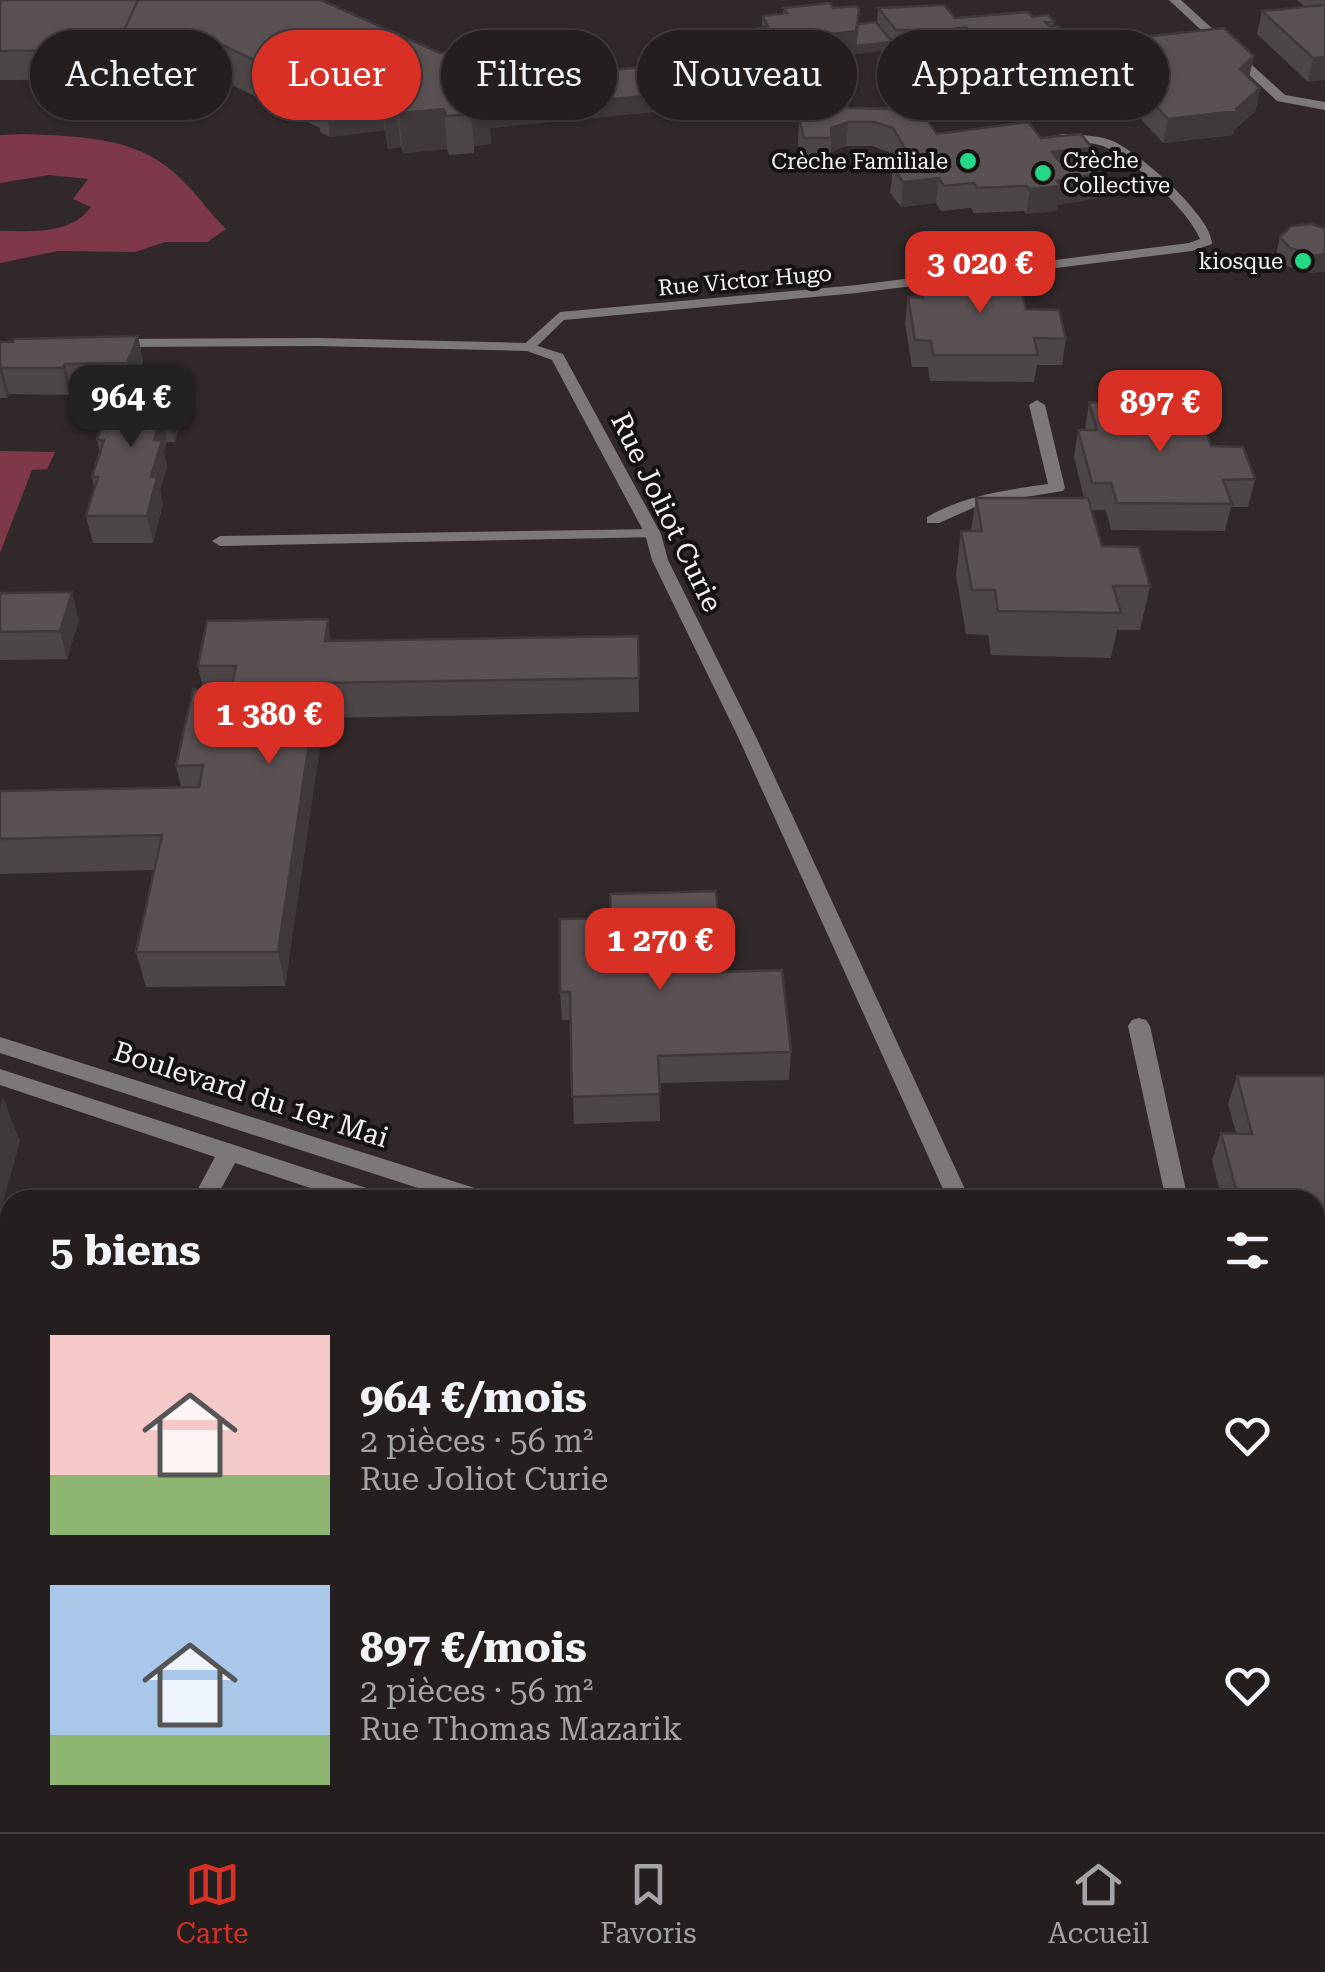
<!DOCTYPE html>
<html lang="fr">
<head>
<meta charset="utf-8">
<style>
	:root { --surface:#241e1f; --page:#2c2728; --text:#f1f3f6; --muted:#a3a2a4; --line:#413c3d; --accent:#d93025 }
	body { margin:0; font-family:"Roboto Serif",serif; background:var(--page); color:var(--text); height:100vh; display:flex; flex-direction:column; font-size:38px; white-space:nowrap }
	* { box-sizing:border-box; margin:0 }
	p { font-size:32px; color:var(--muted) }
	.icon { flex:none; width:55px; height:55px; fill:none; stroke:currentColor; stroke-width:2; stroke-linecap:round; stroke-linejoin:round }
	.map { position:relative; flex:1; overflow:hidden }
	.drawer { position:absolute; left:0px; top:1190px; width:1325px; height:642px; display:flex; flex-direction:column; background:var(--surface); border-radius:30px 30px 0 0; box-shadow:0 2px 8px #0004,0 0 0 2px var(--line) }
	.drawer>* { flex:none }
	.top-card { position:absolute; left:30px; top:30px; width:1265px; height:90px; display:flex; gap:20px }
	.price { position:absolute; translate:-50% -85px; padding:0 22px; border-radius:20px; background:var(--accent); color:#fff; font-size:32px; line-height:65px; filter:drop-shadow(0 2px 5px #0008) }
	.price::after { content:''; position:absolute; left:50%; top:60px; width:30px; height:22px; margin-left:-15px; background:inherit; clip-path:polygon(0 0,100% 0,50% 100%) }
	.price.on { background:#222; color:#fff }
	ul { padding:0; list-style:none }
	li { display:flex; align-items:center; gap:30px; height:250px; padding:0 50px }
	li span { display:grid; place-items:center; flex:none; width:280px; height:200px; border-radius:0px; color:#555 }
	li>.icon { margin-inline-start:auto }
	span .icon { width:120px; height:120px; fill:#fffc; stroke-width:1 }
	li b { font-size:42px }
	h2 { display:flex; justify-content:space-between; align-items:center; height:120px; padding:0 50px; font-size:42px }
	.tag { padding:0 35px; border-radius:45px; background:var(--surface); box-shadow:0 2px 8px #0004,0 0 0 2px var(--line); font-size:35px; line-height:90px }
	.tag.on { background:var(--accent); color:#fff }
	.tab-bar { display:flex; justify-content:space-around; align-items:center; height:140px; border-top:2px solid var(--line); background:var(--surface); font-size:28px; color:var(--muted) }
	.tab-bar a { display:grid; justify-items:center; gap:5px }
	.tab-bar .on { color:var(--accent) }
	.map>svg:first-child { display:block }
	.green { fill:#7d3849 }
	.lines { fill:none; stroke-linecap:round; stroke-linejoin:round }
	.lane { fill:#7c7879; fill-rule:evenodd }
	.street { fill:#7c7879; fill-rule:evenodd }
	.wall { fill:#4d4647 }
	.shaded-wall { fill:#3f393a }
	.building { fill:#5a5153; stroke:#3f393a; stroke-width:2.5 }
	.poi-dot { fill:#24d886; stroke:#151212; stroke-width:4 }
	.labels { text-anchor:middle; stroke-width:8; stroke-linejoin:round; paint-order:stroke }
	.far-poi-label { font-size:22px; fill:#f6f1f2; stroke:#151212; text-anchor:end }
	.far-street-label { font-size:22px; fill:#f6f1f2; stroke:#151212 }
	.street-label { font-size:28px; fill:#f6f1f2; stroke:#151212 }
</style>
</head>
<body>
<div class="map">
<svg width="1325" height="1832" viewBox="0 0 1325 1832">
	<rect width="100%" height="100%" fill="#302829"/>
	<!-- green -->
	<path class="green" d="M25 134C84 137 141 136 184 182 199 197 211 214 226 229L207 242H165L135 252 58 251 0 263V231C31 231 71 235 91 207L73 199 88 179 49 175 0 183V135Z
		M0 451 55 452 47 469 32 470 0 553Z"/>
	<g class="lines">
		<!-- lane -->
		<path class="lane" d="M1063 134C1079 135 1095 135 1110 140 1136 149 1213 217 1212 244L1192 251 857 293 564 320 533 350 521 347 560 312 857 285 1189 243 1200 239C1189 211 1133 159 1105 147 1091 141 1074 143 1059 141V135Z
			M1037 400 1045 405 1065 488 1063 491 982 504 939 523H927V517C965 495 1006 490 1048 484L1029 405Z
			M653 529 661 534 659 537 220 546 212 541 220 536Z
			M1139 1018 1146 1020 1150 1026 1188 1200H1166L1128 1026 1132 1020Z"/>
		<!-- street -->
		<path class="street" d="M1169 0H1181L1285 95 1325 102V110L1277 101Z
			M319 338 528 343 563 354 661 534 668 560 757 739 970 1200H948L739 739 652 560 645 534 552 360 527 351 319 346 112 347 105 343 112 339Z
			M0 1037 484 1191 492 1193 495 1200H455L0 1053Z
			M0 1069 382 1193 385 1200H346L235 1163 215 1200H192L215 1157 0 1085Z
			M0 1316H10V1336H0Z
			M1315 1455 1325 1459V1483L1315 1479Z
			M1315 1503 1325 1506V1530L1315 1527Z
			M0 1580H10V1606H0Z"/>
	</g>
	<!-- wall -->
	<path class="wall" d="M0 0 440 53 579 77 593 76V72L689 62V55L707 54V43L727 41V36L762 28V16L783 14V8H833L858 24 877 23 878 8 955 18 1033 17 1054 21 1053 26 1093 56 1095 42 1254 56 1249 77 1260 88 1255 112 1234 130 1233 135 1163 143 1094 68 1092 83 1057 87 1056 93 1022 97 1018 92 1002 94 986 74 975 75 970 70 971 59 963 51 954 52V55L926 58 923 54H894L891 50 830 57 829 66 815 68 824 83V92L703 100V107L490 128 491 144 474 146V153L449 155 447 149 403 153 401 147 388 149 385 130 330 137 320 132V128L220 79 0 80Z
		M1297 0H1325V80L1308 82 1257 34 1262 11 1305 7Z
		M849 108 937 134 1041 138 1092 148 1090 160 1101 173 1097 198 1058 205 1057 211 1026 214 1024 211 974 213 971 208 941 211 936 203 901 207 890 193 893 168 898 167 899 166 891 153 872 146H846L831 152 830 162H803L798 144 799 119Z
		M1325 228 1311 273 1286 266 1276 255 1280 237Z
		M920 274 1026 309 1066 339 1062 365H1037L1034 382 930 381 928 367H912L905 323 908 297H917Z
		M138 336 143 362 136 382H180L185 408 175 442H167L164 452 167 467 160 490 163 504 153 543H93L86 516 94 489 92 477 100 453 97 440 112 416 120 390H71L69 395 9 394 7 398H0V342Z
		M1089 402 1211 446 1255 479 1248 507H1231L1225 531 1111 530 1106 510H1091L1102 546 1150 586 1140 630H1117L1111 658 991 655 988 635 966 634 956 575 961 531H971L976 498H1084L1074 457 1078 430H1085Z
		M0 593 79 620 67 659 0 660Z
		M638 636 639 712 324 718 285 986 146 987 136 952 154 870 0 874V791L181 787 176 766 203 689 198 666 331 641Z
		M724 972 791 1052 789 1080 659 1083 660 1121 574 1124 570 1020H562L560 992Z
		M1237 1076H1325V1312H1315V1200H1222L1212 1160 1221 1133H1236L1228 1104Z
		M0 1382H10V1456H0Z
		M0 1651H10V1741H0Z
		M851 1822H961L962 1832H851Z
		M1083 1822H1315L1325 1832H1085Z"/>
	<!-- shaded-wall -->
	<path class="shaded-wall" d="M859 9 857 32 892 42V50L830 57 829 66 812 68 813 49 811 45Z
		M966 27 963 51 954 52V55L926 58 928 35Z
		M989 51 986 74 975 75 977 52Z
		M1254 56 1248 80 1240 69Z
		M1325 57V80L1308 82 1313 58Z
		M1095 60 1092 83 1057 87 1056 93 1022 97 1025 73 1055 64Z
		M1021 68 1018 92 1002 94 1005 70Z
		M581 80 582 119 490 128 491 144 474 146 470 107 483 90Z
		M824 83V92L799 94V85Z
		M1260 88 1255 112 1234 130 1233 135 1163 143 1168 119 1236 109Z
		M391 90 393 108H397L401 147 388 149 382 101 385 130 330 137 325 98Z
		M704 90 703 107 582 119V102Z
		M444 109 447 149 403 153 399 113Z
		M848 122 846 146 831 152V128Z
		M1092 148 1088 172 1049 176 1052 152Z
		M1101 173 1097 198 1058 205 1057 211 1026 214 1030 189 1057 181Z
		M939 178 936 203 901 207 903 182Z
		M1325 254V272L1311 273 1315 256Z
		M138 336 143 362 133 390 127 363Z
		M65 364 71 390 69 395 63 368Z
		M2 368 9 394 7 398 0 372Z
		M180 382 185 408 175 442 169 416Z
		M161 416 167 442 164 452 167 467 160 490 163 504 153 543 147 516 154 440Z
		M72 592 79 620 67 659 60 631Z
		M328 619 333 654 325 641Z
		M318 683 324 718 285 986 278 952Z
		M3 1097 20 1141 0 1214V1109Z"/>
	<!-- building -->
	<path class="building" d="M0 0H138L119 41 120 50 0 51Z
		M138 0H321L440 53 563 45 581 80 483 90 488 105 470 107 471 114 446 116 444 109 399 113 397 108 383 109 382 101 395 99 391 90 325 98 315 93 318 91 214 41H119Z
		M830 3 833 8 856 6 859 9 856 31 824 35 830 43 811 45 813 49 800 48V70L700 76 689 55 712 53 707 43 731 41 727 36 768 26 762 16 787 13 783 8Z
		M944 5 955 18 1028 12 1033 17 1048 15 1054 21 1045 22 1049 26H1057L1079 43 1085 42 1095 60 1055 64 1059 70 1025 73 1021 68 1005 70 989 51 977 52 973 46 984 45 966 27 953 29 956 32 928 35 925 30H896L878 8Z
		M1325 5V57L1313 58 1262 11Z
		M876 22 892 42 855 46 858 24Z
		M1224 28 1254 56 1240 69 1260 88 1236 109 1238 111 1168 119 1095 42Z
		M689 62 704 90 582 102 581 80 579 77 594 75 593 72Z
		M800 63 813 64 824 83 799 85Z
		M847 105 849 108 895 109 925 117 937 134 1028 122 1041 138 1081 134 1092 148 1052 152 1060 162 1089 159 1101 173 1057 181 1061 186 1030 189 1027 186 977 188 974 183 944 186 939 178 903 182 893 168 905 167 899 158 910 157 893 128 874 122H848L831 128 832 138H804L799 119 829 106Z
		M1311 224 1325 228V254L1315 256 1290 248 1280 237 1291 226Z
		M920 274H1017L1026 309 1059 310 1066 339 1034 338 1038 355H933L931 341 915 340 908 297H923Z
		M138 336 127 363 65 364 63 368H2L0 371V342H13L14 339Z
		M123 382H180L169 416H161L154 440H162L151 477H157L147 516H86L98 477H92L104 440H97L104 416H112Z
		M1089 402 1196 403 1211 446 1243 447 1255 479 1223 480 1232 504 1117 503 1111 483H1092L1078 430H1097Z
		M976 498H1088L1102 546 1139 547 1150 586H1113L1121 613 998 611 995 590H972L961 531H982Z
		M72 592 60 631 0 632V593Z
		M328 619 325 641 638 636 639 678 318 683 278 952H136L162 835 0 839V791L199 787 203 765 176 766 193 689H231L236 666H198L207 621Z
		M716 891 724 972 782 970 791 1052 658 1056 660 1094 572 1097 570 992H560V919L611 918 610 894Z
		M1237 1076H1325V1286H1315V1200H1239L1221 1133 1252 1134Z
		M0 1382H10V1438H0Z
		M0 1651H10V1726H0Z
		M1315 1752H1324L1325 1756V1832H1097L1095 1822H1315Z
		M856 1822H961L962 1832H857Z"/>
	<!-- markers -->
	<g class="poi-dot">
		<circle cx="968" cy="161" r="10"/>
		<circle cx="1043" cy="173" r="10"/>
		<circle cx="1303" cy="261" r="10"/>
	</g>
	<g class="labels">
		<!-- far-poi labels -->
		<g class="far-poi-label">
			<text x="1063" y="168" text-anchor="start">Crèche<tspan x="1063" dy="25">Collective</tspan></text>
			<text x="948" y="169">Crèche Familiale</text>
			<text x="1283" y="269">kiosque</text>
		</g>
		<!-- far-street labels -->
		<g class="far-street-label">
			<text transform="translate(745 280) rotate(-5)" y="8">Rue Victor Hugo</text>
		</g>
		<!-- street labels -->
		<g class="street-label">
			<text transform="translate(667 512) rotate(64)" y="10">Rue Joliot Curie</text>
			<text transform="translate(251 1094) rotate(18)" y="10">Boulevard du 1er Mai</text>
		</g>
	</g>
</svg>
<b class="price" style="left:980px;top:316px">3 020 €</b>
<b class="price on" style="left:131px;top:450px">964 €</b>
<b class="price" style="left:1160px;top:455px">897 €</b>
<b class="price" style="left:269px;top:767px">1 380 €</b>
<b class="price" style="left:660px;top:993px">1 270 €</b>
<div class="top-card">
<a class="tag">Acheter</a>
<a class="tag on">Louer</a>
<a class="tag">Filtres</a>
<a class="tag">Nouveau</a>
<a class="tag">Appartement</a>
</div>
<section class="drawer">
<h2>5 biens<svg class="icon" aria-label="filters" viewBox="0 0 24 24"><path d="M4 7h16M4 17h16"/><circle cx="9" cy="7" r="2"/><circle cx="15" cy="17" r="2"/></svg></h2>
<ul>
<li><span style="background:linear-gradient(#f6c9c9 70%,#8fb573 0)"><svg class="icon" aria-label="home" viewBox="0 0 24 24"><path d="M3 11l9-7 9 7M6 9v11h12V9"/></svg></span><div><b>964 €/mois</b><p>2 pièces · 56 m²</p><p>Rue Joliot Curie</p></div><svg class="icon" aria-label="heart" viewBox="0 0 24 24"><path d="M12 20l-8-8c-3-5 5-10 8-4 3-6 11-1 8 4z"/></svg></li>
<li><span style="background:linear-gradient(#a9c7e8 75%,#8fb573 0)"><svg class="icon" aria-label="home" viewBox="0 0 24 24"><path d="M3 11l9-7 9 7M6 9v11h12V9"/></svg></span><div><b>897 €/mois</b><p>2 pièces · 56 m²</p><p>Rue Thomas Mazarik</p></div><svg class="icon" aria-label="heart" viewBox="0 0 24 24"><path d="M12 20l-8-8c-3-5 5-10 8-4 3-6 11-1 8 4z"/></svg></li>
</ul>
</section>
</div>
<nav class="tab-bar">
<a class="on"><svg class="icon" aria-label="map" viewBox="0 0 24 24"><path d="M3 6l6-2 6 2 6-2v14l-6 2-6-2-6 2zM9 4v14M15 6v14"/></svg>Carte</a>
<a><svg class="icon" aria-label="saved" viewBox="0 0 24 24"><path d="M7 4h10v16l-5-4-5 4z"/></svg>Favoris</a>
<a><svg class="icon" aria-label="home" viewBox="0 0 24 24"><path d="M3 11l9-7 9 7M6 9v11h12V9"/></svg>Accueil</a>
</nav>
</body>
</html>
